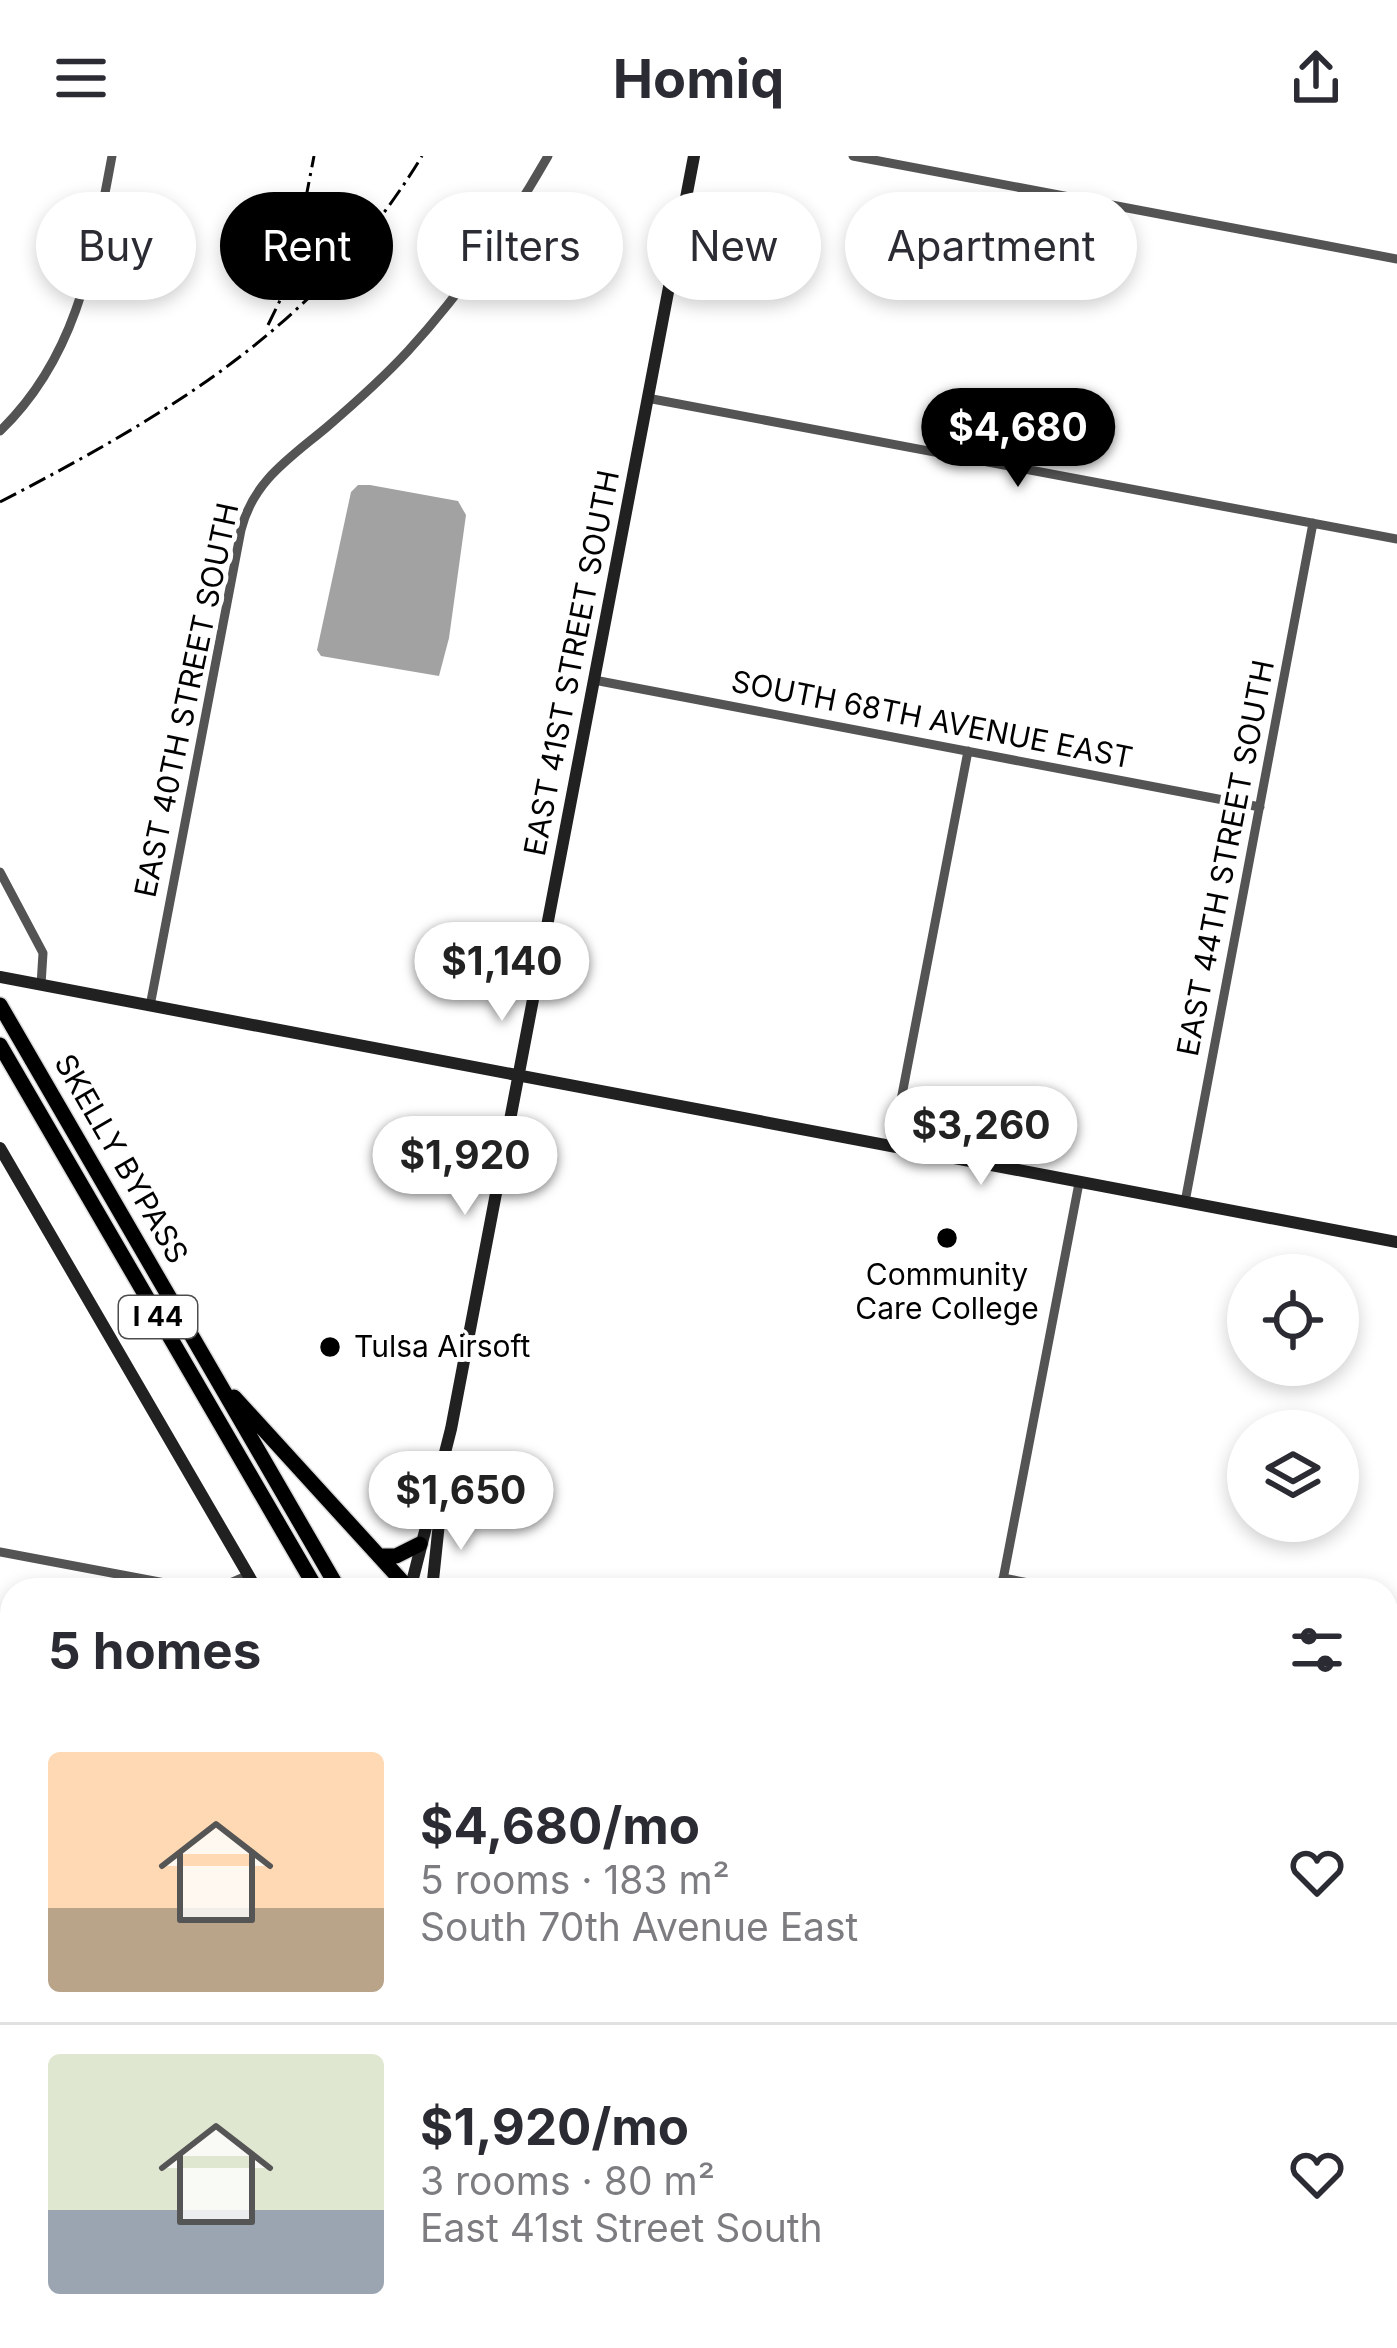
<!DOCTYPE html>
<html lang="en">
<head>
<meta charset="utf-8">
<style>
	:root { --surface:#fff; --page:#f7f7f7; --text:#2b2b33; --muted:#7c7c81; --line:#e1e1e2; --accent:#000 }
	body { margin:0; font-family:Inter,sans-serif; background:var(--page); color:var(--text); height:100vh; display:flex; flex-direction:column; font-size:45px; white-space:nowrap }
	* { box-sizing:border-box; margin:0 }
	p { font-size:39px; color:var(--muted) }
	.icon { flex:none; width:66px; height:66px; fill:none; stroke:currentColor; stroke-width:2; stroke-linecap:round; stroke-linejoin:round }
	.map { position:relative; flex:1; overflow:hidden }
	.drawer { position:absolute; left:0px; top:1422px; width:1398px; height:771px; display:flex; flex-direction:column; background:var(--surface); border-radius:36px 36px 0 0; box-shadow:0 6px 18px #0003 }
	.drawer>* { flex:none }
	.guide { position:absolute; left:36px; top:36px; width:1326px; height:108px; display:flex; gap:24px }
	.fabs { position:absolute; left:1227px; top:1098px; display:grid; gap:24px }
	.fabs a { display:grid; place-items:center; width:132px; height:132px; border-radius:50%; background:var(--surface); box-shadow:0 6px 18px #0003; font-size:60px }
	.price { position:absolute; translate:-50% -102px; padding:0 27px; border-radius:42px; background:#fff; color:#222; font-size:39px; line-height:78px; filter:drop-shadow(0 3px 6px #0008) }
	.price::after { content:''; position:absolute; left:50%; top:72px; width:36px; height:27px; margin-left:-18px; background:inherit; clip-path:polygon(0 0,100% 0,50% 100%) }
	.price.selected { background:var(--accent); color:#fff }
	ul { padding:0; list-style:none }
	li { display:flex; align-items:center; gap:36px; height:300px; padding:0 48px }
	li+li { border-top:3px solid var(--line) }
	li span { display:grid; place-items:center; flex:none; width:336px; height:240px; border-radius:12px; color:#555 }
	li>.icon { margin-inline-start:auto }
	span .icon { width:144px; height:144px; fill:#fffc; stroke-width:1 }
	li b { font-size:51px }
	h2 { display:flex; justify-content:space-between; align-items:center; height:144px; padding:0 48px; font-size:51px }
	.pill { padding:0 42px; border-radius:54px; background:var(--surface); box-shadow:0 6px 18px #0003; font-size:42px; line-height:108px }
	.pill.selected { background:var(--accent); color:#fff }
	header { display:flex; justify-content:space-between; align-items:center; height:156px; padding:0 48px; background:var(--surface); font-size:54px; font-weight:700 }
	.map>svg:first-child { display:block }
	.green { fill:#dbdbdb }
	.water { fill:#a2a2a2 }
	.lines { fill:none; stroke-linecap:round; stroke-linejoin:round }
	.motorway-casing { stroke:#dbdbdb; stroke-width:18 }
	.minor { stroke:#545454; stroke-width:9 }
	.tertiary { stroke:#545454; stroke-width:10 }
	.secondary { stroke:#212121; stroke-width:12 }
	.motorway { stroke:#000; stroke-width:15 }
	.rail { stroke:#000; stroke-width:3; stroke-dasharray:18 6 3 6; stroke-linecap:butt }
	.poi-dot { fill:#000; stroke:#fff; stroke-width:4.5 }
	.labels { text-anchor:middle; stroke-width:10; stroke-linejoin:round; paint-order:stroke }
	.shield { fill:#fff; stroke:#4c4c4c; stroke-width:3 }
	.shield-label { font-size:27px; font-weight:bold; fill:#000 }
	.street-label { font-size:30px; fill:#000; stroke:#fff }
	.poi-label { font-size:30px; fill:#000; stroke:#fff }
</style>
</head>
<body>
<header><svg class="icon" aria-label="menu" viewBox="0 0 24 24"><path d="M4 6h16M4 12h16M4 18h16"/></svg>Homiq<svg class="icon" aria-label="share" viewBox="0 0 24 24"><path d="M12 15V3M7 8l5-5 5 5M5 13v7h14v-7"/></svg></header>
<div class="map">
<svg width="1397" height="2192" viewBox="0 0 1397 2192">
	<rect width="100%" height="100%" fill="#fff"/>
	<!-- green -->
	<path class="green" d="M1386 1537 1397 1539V1639L1390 1668 1386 1667Z"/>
	<!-- water -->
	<path class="water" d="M370 329 458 345 466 359 449 482 439 520 321 500 317 494 351 336 358 329Z"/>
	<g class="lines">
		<defs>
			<path id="motorway" d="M0 849 339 1434
				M0 889 317 1434
				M234 1241 410 1434
				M379 1400H396L420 1388
				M722 2181 733 2192
				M751 2181 758 2192
				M773 2181 779 2192
				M791 2181 794 2192"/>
		</defs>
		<!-- motorway casing -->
		<use href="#motorway" class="motorway-casing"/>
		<!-- minor -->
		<path class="minor" d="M853 0 1397 103
			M647 242 1397 383
			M0 275C78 200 93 101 112 0
			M594 524 1260 651
			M0 716 43 797 41 829
			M150 850 241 374C253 325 290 302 327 271 355 247 383 222 408 195 463 135 508 70 548 0
			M892 991 968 595
			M1185 1046 1313 367
			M0 1396 202 1434
			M1003 1422 1066 1434
			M214 1434 249 1419
			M1001 1434 1079 1027
			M1386 1728 1397 1730
			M1386 1878 1397 1884
			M1386 2020 1397 2026
			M1386 2167 1397 2169
			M572 2181 581 2192
			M436 2192 438 2181"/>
		<!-- tertiary -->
		<path class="tertiary" d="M0 1959 12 1961"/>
		<!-- secondary -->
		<path class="secondary" d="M0 821 1397 1086
			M0 992 257 1434
			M410 1434 451 1273 694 0
			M432 1434 444 1319
			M687 2181 695 2192
			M833 2181 839 2192
			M272 2192 274 2181"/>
		<!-- motorway -->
		<use href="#motorway" class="motorway"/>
		<!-- rail -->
		<path class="rail" d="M268 169 290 124 314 0
			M0 346C171 257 319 170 422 0"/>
	</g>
	<!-- markers -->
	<g class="poi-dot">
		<circle cx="947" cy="1082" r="12"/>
		<circle cx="330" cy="1191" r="12"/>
	</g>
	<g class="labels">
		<!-- shield labels -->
		<rect class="shield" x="119" y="1140" width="78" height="42" rx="9"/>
		<g class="shield-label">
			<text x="158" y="1170">I 44</text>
		</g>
		<!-- street labels -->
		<g class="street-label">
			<text transform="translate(572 507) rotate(-79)" y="10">EAST 41ST STREET SOUTH</text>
			<text transform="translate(187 544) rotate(-78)" y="10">EAST 40TH STREET SOUTH</text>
			<text transform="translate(932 564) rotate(11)" y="10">SOUTH 68TH AVENUE EAST</text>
			<text transform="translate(1226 702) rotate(-79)" y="10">EAST 44TH STREET SOUTH</text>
			<text transform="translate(121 1003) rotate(60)" y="10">SKELLY BYPASS</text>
		</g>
		<!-- poi labels -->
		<g class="poi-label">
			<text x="947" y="1129">Community<tspan x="947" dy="34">Care College</tspan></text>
			<text x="354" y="1201" text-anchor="start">Tulsa Airsoft</text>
		</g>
	</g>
</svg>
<div class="fabs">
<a><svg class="icon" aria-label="locate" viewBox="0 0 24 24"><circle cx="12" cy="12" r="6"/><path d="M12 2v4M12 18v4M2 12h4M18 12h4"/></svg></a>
<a><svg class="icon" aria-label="layers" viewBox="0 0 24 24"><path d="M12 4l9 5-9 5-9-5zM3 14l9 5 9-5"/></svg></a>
</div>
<b class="price selected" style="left:1018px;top:334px">$4,680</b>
<b class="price" style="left:502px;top:868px">$1,140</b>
<b class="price" style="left:981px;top:1032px">$3,260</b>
<b class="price" style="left:465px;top:1062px">$1,920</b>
<b class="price" style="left:461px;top:1397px">$1,650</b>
<div class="guide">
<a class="pill">Buy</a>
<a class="pill selected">Rent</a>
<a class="pill">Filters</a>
<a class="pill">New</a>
<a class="pill">Apartment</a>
</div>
<section class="drawer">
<h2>5 homes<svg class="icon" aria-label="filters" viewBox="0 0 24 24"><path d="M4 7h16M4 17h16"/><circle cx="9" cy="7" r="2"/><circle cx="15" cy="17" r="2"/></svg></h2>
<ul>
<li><span style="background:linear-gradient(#ffd9b3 65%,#b9a48a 0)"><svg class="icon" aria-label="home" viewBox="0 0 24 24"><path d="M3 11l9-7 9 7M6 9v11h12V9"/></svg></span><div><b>$4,680/mo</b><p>5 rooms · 183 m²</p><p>South 70th Avenue East</p></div><svg class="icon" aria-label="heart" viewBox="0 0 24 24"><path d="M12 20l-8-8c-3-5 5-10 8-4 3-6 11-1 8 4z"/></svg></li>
<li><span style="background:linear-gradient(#dfe7d0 65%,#9aa5b1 0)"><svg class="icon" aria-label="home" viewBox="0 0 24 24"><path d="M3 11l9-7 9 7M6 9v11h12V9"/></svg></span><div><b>$1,920/mo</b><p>3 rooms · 80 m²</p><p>East 41st Street South</p></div><svg class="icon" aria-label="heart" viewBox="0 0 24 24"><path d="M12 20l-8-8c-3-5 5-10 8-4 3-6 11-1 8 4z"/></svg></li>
</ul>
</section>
</div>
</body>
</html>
